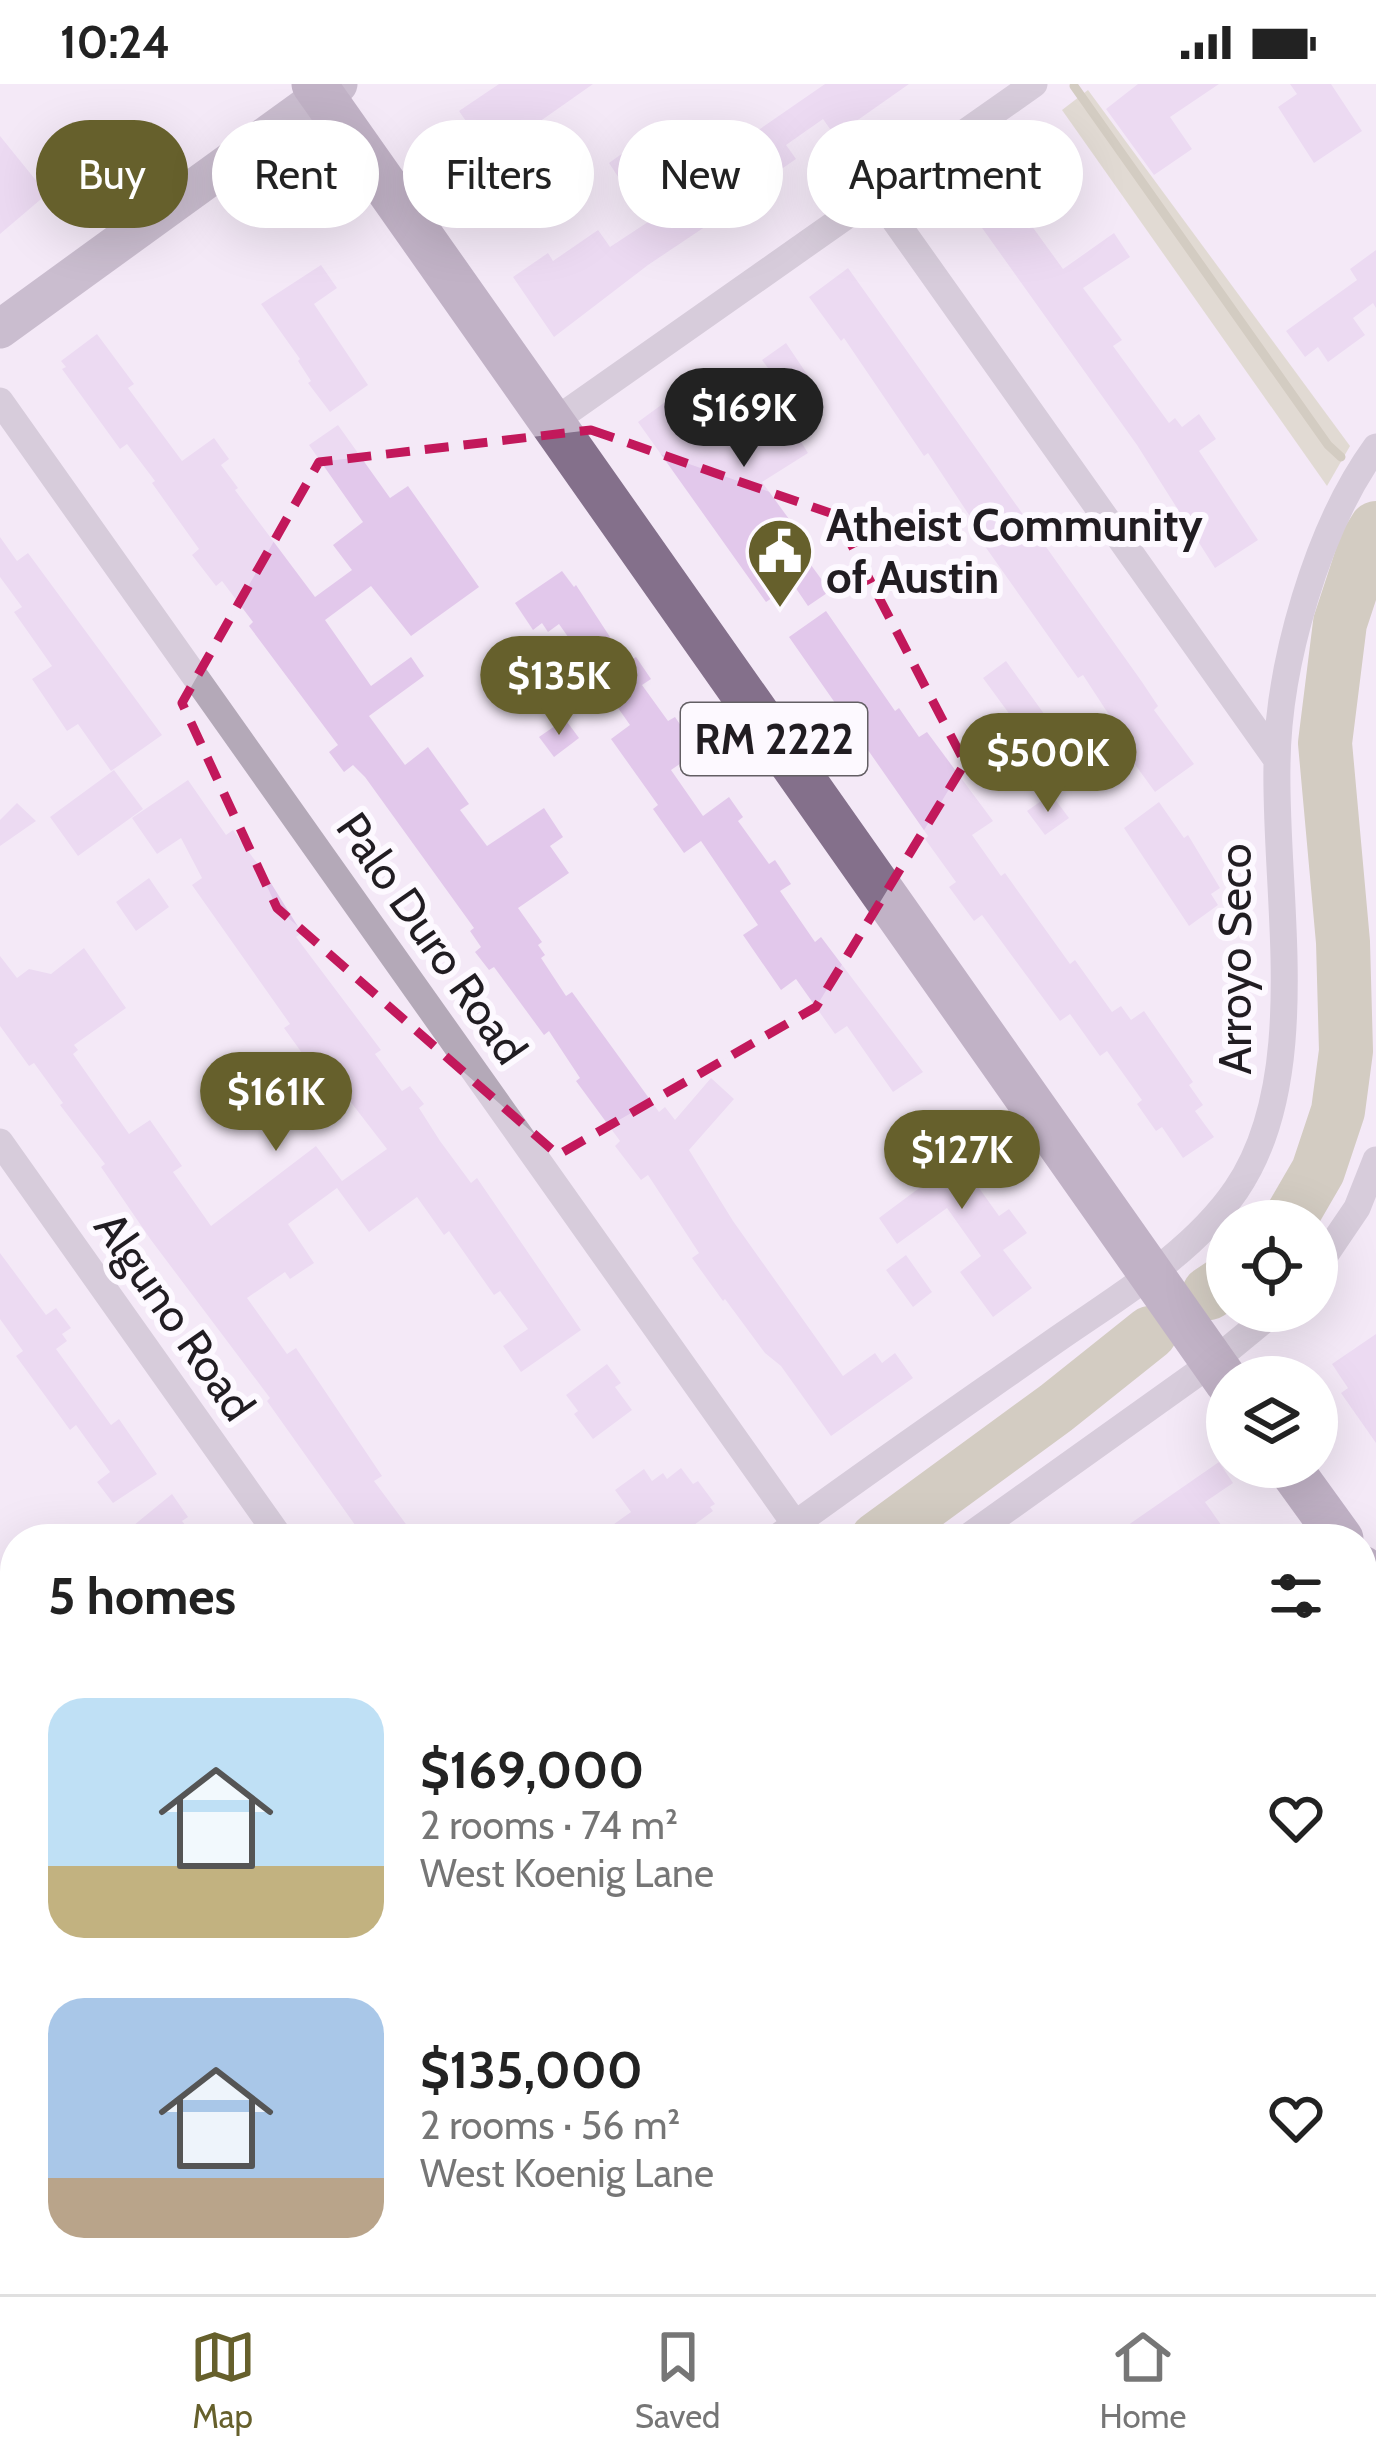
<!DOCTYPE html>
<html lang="en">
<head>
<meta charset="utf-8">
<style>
	:root { --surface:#fff; --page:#f6f6f6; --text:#222; --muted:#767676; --line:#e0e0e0; --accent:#66602c }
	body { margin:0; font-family:Cabin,sans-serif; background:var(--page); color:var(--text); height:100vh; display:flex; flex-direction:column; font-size:45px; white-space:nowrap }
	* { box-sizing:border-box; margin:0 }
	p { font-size:39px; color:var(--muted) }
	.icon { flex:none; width:66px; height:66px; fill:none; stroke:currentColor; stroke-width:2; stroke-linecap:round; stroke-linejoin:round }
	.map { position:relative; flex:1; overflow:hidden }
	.details { position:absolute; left:0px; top:1440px; width:1377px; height:771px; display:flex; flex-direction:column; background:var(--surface); border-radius:48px 48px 0 0; box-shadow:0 12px 48px #0002 }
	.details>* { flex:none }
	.hud { position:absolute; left:36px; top:36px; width:1305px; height:108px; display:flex; gap:24px }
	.fabs { position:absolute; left:1206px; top:1116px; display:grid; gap:24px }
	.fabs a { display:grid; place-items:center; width:132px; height:132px; border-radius:50%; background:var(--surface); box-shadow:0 12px 48px #0002; font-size:60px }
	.price { position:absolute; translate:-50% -102px; padding:0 27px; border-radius:42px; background:var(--accent); color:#fff; font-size:39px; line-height:78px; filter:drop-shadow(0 3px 6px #0008) }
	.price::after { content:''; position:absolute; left:50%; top:72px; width:36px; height:27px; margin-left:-18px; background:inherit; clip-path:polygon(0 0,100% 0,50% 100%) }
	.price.active { background:#222; color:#fff }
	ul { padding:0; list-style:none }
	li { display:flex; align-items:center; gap:36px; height:300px; padding:0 48px }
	li span { display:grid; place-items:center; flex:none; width:336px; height:240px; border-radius:36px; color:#555 }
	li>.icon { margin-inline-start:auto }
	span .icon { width:144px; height:144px; fill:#fffc; stroke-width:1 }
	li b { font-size:51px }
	h2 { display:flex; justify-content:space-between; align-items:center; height:144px; padding:0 48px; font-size:51px }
	.tag { padding:0 42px; border-radius:54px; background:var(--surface); box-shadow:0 12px 48px #0002; font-size:42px; line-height:108px }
	.tag.active { background:var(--accent); color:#fff }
	.status { display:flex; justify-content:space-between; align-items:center; height:84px; padding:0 60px; background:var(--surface); direction:ltr }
	.status svg { height:33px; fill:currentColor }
	.menu { display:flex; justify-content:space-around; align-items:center; height:168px; border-top:3px solid var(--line); background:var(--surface); font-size:33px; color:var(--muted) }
	.menu a { display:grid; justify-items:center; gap:6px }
	.menu .active { color:var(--accent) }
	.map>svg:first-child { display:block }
	.green { fill:#cbc8a7 }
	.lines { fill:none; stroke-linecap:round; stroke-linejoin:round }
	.stream { stroke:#aca880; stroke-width:9 }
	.river { stroke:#aca880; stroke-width:54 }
	.building { fill:#e2c8eb }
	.street { stroke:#b4a9b8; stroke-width:27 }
	.secondary { stroke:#98889e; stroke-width:39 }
	.primary { stroke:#84708b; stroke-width:45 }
	.marked { fill:none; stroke:#c2185b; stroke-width:9; stroke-dasharray:24 15; stroke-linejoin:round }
	.labels { text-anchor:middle; stroke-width:12; stroke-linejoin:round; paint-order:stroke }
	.shield { fill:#fdf9ff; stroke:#635f64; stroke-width:3 }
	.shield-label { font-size:42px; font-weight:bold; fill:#211d22 }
	.poi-label { font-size:45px; font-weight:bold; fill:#211d22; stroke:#fdf9ff; text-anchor:start }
	.street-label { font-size:45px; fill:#211d22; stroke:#fdf9ff }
</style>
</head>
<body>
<div class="status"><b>10:24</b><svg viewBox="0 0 49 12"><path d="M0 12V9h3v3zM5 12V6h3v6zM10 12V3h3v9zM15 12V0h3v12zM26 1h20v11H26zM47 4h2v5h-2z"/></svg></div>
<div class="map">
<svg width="1376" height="2210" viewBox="0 0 1376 2210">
	<rect width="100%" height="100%" fill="#f4e9f7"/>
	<!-- green -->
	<path class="green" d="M1088 6 1350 362 1327 402 1062 26Z"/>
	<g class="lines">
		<!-- stream -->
		<path class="stream" d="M1074 2 1328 361 1341 373"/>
		<!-- river -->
		<path class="river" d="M1289 1137 1318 1087 1338 1027 1346 967 1343 858 1325 659 1340 539 1366 460 1376 444
			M1209 1209 1227 1197
			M877 1455 1056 1324 1150 1249
			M0 2092 15 2081"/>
	</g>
	<!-- building -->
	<path class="building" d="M499 0H593L522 50 545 83 513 105 459 27Z
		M825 0H909L835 52 823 35 786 61 796 75 760 100 763 104 648 181 554 253 513 193 548 169 553 177 598 146 610 163 648 138 609 79 652 48 692 103 733 74 728 67Z
		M1138 0H1219L1170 33 1192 65 1154 91 1106 25Z
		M1290 0H1331L1362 47 1314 79 1278 23 1297 10Z
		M0 52 47 110 0 150Z
		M979 89 996 111 1005 105 1063 185 1114 149 1130 173 1083 204 1122 256 1113 262 1169 339 1175 334 1182 343 1199 330 1216 355 1199 367 1258 456 1215 484 1137 361 955 106Z
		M1376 166V224L1373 219 1353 234 1365 251 1328 278 1318 263 1305 273 1286 247 1357 196 1350 185Z
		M321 181 337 204 314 220 368 301 330 328 308 299 311 297 298 277 300 275 261 220Z
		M848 184 1142 598 1158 622 1154 626 1194 680 1155 708 1131 675 1133 673 1115 640 1083 591 1078 594 977 451 981 449 928 369 924 372 844 254 841 257 809 213Z
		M97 250 134 300 128 304 182 377 214 354 229 375 221 381 238 404 235 406 315 513 352 486 333 461 363 438 309 361 338 341 390 414 408 402 479 503 411 552 371 502 325 536 371 602 411 573 424 592 369 632 405 681 428 663 469 720 460 726 487 762 544 724 563 753 550 762 569 789 518 824 542 858 538 861 545 871 541 874 566 912 572 908 659 1028 665 1023 675 1036 711 994 734 1015 689 1066 733 1137 843 1292 875 1269 882 1279 895 1269 913 1294 831 1352 781 1282 765 1269 725 1215 723 1217 692 1174 699 1169 648 1091 641 1096 615 1062 620 1057 576 997 580 994 549 947 544 951 494 883 489 886 475 868 481 863 470 847 474 844 365 693 353 681 344 688 329 668 338 661 249 542 253 538 222 497 216 502 192 471 199 465 152 399 155 397 127 360 120 365 62 285 66 283 61 277Z
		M786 259 823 314 788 337 808 369 762 398 805 457 797 462 830 507 808 522 793 500 766 518 638 338 668 316 670 319 692 303 696 308 708 299 727 325 774 292 762 276Z
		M0 453 17 477 28 469 162 651 111 687 78 640 67 647 32 595 52 582 14 528 22 523 0 493Z
		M562 487 574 503 576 501 627 579 636 573 651 595 642 601 668 637 675 633 688 652 680 658 690 673 671 686 703 732 729 713 743 733 738 737 769 780 775 776 791 800 780 807 815 858 821 853 923 988 893 1008 847 942 835 950 796 895 781 906 743 851 758 841 701 757 684 769 653 725 658 721 611 655 630 641 559 540 548 548 542 539 533 546 515 519Z
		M826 527 895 627 899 624 919 653 927 648 993 737 972 751 1001 792 1005 789 1070 880 1075 876 1112 928 1121 922 1131 936 1144 927 1193 998 1189 1001 1203 1021 1195 1027 1214 1053 1183 1074 1162 1043 1156 1047 1137 1020 1142 1016 1107 967 1100 972 1070 930 1060 937 982 831 974 837 949 803 956 798 925 755 928 752 789 553Z
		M1006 577 1055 645 1032 661 983 594Z
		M565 635 579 654 554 673 539 653Z
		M114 686 143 725 78 772 50 733Z
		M188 696 226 751 233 746 269 796 302 849 296 853 381 966 375 970 402 1007 410 1002 424 1020 419 1024 440 1057 471 1099 477 1094 581 1246 521 1288 503 1262 528 1245 500 1207 494 1211 449 1147 444 1151 417 1113 369 1148 337 1104 288 1140 314 1179 290 1195 285 1188 247 1214 287 1270 296 1264 382 1392 374 1397 417 1455H365L267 1317 270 1314 151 1156 101 1083 105 1080 60 1021 63 1019 34 979 29 982 0 942V872L17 894 29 885 51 890 84 864 126 924 74 961 78 966 73 970 129 1050 150 1036 182 1082 173 1088 211 1142 316 1062 342 1097 387 1065 336 999 328 1005 284 944 290 940 192 801 202 794 181 754 157 770 132 734Z
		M1051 710 1069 734 1045 751 1027 727Z
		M1159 718 1184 754 1188 751 1220 804 1211 810 1218 821 1189 842 1124 744Z
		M17 719 36 737 0 762V736Z
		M149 794 169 823 136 847 116 818Z
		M954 1034 987 1078 969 1090 999 1132 1009 1125 1027 1149 1003 1166 1032 1204 993 1233 960 1188 981 1172 947 1124 897 1160 879 1134 926 1099 918 1088 923 1086 904 1059 936 1037 940 1043Z
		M0 1169 46 1231 56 1224 71 1244 62 1250 67 1257 56 1265 111 1341 119 1335 157 1390 113 1419 97 1398 110 1388 76 1341 70 1346 57 1328 16 1272 23 1267 0 1235Z
		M906 1171 932 1208 913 1223 886 1186Z
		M1376 1250V1359L1341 1309 1348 1304 1332 1280Z
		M607 1280 621 1299 615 1303 632 1326 593 1355 574 1330 578 1327 566 1311Z
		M1219 1378 1233 1399 1205 1418 1231 1455H1108Z
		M681 1384 693 1400 698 1397 715 1420 710 1423 713 1427 675 1455H593L631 1428 615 1406 644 1385 652 1397 663 1389 667 1395Z
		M172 1410 188 1433 182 1437 196 1455H117Z"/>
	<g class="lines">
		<!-- street -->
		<path class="street" d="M876 110 1277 676
			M0 317 795 1440
			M553 338 1034 0
			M0 1058 281 1455
			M1317 1183 1357 1124 1376 1076
			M775 1455C867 1387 962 1322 1056 1256 1119 1212 1192 1170 1236 1106 1313 994 1274 811 1277 680 1278 581 1317 444 1376 363
			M965 1455 1213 1278 1275 1227
			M0 1796 15 1817
			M0 2020 15 2009
			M0 2153 15 2142
			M1362 2190 1376 2210
			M406 2196 416 2210
			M888 2196 898 2210"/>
		<!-- secondary -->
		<path class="secondary" d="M0 245 338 0"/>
		<!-- primary -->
		<path class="primary" d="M314 0 1227 1298
			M1289 1383 1341 1455
			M1362 1484 1376 1504"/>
	</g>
	<!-- marked area -->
	<path d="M0 0H1376V2210H0ZM591 346 836 431 965 679 816 923 558 1071 277 824 182 619 319 378Z" fill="#f4e9f7" fill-opacity=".55" fill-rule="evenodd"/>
	<path class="marked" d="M591 346 836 431 965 679 816 923 558 1071 277 824 182 619 319 378Z"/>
	<!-- icons -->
	<defs>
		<symbol id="civic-pin" viewBox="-11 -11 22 30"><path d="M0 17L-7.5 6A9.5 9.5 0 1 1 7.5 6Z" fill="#66602c" stroke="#fdf9ff"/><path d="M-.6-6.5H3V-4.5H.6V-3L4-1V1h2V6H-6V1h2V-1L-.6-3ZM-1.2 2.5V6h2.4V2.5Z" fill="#fff"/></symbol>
	</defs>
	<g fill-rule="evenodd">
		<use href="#civic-pin" x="742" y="429" width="76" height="104"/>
	</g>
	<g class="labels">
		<!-- shield labels -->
		<rect class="shield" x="681" y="619" width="186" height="72" rx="9"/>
		<g class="shield-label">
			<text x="774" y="670">RM 2222</text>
		</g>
		<!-- poi labels -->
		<g class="poi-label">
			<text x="826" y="457">Atheist Community<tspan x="826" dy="52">of Austin</tspan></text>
		</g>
		<!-- street labels -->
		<g class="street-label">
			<text transform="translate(432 854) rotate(55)" y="16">Palo Duro Road</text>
			<text transform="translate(1235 875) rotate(-90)" y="16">Arroyo Seco</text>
			<text transform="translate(175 1232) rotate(55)" y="16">Alguno Road</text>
		</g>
	</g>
</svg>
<div class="fabs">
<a><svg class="icon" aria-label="locate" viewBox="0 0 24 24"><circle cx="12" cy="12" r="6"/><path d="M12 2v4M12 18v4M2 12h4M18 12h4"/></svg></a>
<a><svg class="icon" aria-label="layers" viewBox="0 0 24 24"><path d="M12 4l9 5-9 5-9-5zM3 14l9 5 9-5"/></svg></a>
</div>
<b class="price active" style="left:744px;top:386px">$169K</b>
<b class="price" style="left:559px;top:654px">$135K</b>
<b class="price" style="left:1048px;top:731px">$500K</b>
<b class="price" style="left:276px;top:1070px">$161K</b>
<b class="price" style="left:962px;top:1128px">$127K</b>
<div class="hud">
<a class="tag active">Buy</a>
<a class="tag">Rent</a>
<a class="tag">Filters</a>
<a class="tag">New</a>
<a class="tag">Apartment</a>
</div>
<section class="details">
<h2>5 homes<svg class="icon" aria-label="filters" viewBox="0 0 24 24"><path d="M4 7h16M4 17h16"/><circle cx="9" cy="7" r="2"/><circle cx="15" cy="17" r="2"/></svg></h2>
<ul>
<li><span style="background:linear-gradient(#bfe0f5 70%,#c2b280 0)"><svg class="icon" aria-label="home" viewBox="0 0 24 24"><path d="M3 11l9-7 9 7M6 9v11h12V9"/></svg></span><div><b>$169,000</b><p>2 rooms · 74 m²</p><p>West Koenig Lane</p></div><svg class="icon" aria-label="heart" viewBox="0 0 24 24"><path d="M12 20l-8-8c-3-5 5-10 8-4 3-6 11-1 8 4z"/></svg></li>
<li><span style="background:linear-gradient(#a9c7e8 75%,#b9a48a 0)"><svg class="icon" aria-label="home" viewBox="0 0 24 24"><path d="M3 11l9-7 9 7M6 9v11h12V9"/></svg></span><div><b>$135,000</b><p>2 rooms · 56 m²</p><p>West Koenig Lane</p></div><svg class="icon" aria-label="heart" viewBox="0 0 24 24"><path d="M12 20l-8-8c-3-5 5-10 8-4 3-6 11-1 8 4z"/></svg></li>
</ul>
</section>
</div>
<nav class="menu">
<a class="active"><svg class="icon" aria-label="map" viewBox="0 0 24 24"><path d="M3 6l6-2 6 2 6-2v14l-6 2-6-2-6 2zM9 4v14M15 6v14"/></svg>Map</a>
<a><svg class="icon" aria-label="saved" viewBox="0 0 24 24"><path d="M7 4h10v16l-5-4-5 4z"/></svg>Saved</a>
<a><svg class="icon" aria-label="home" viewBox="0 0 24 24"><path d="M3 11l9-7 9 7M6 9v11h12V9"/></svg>Home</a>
</nav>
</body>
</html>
